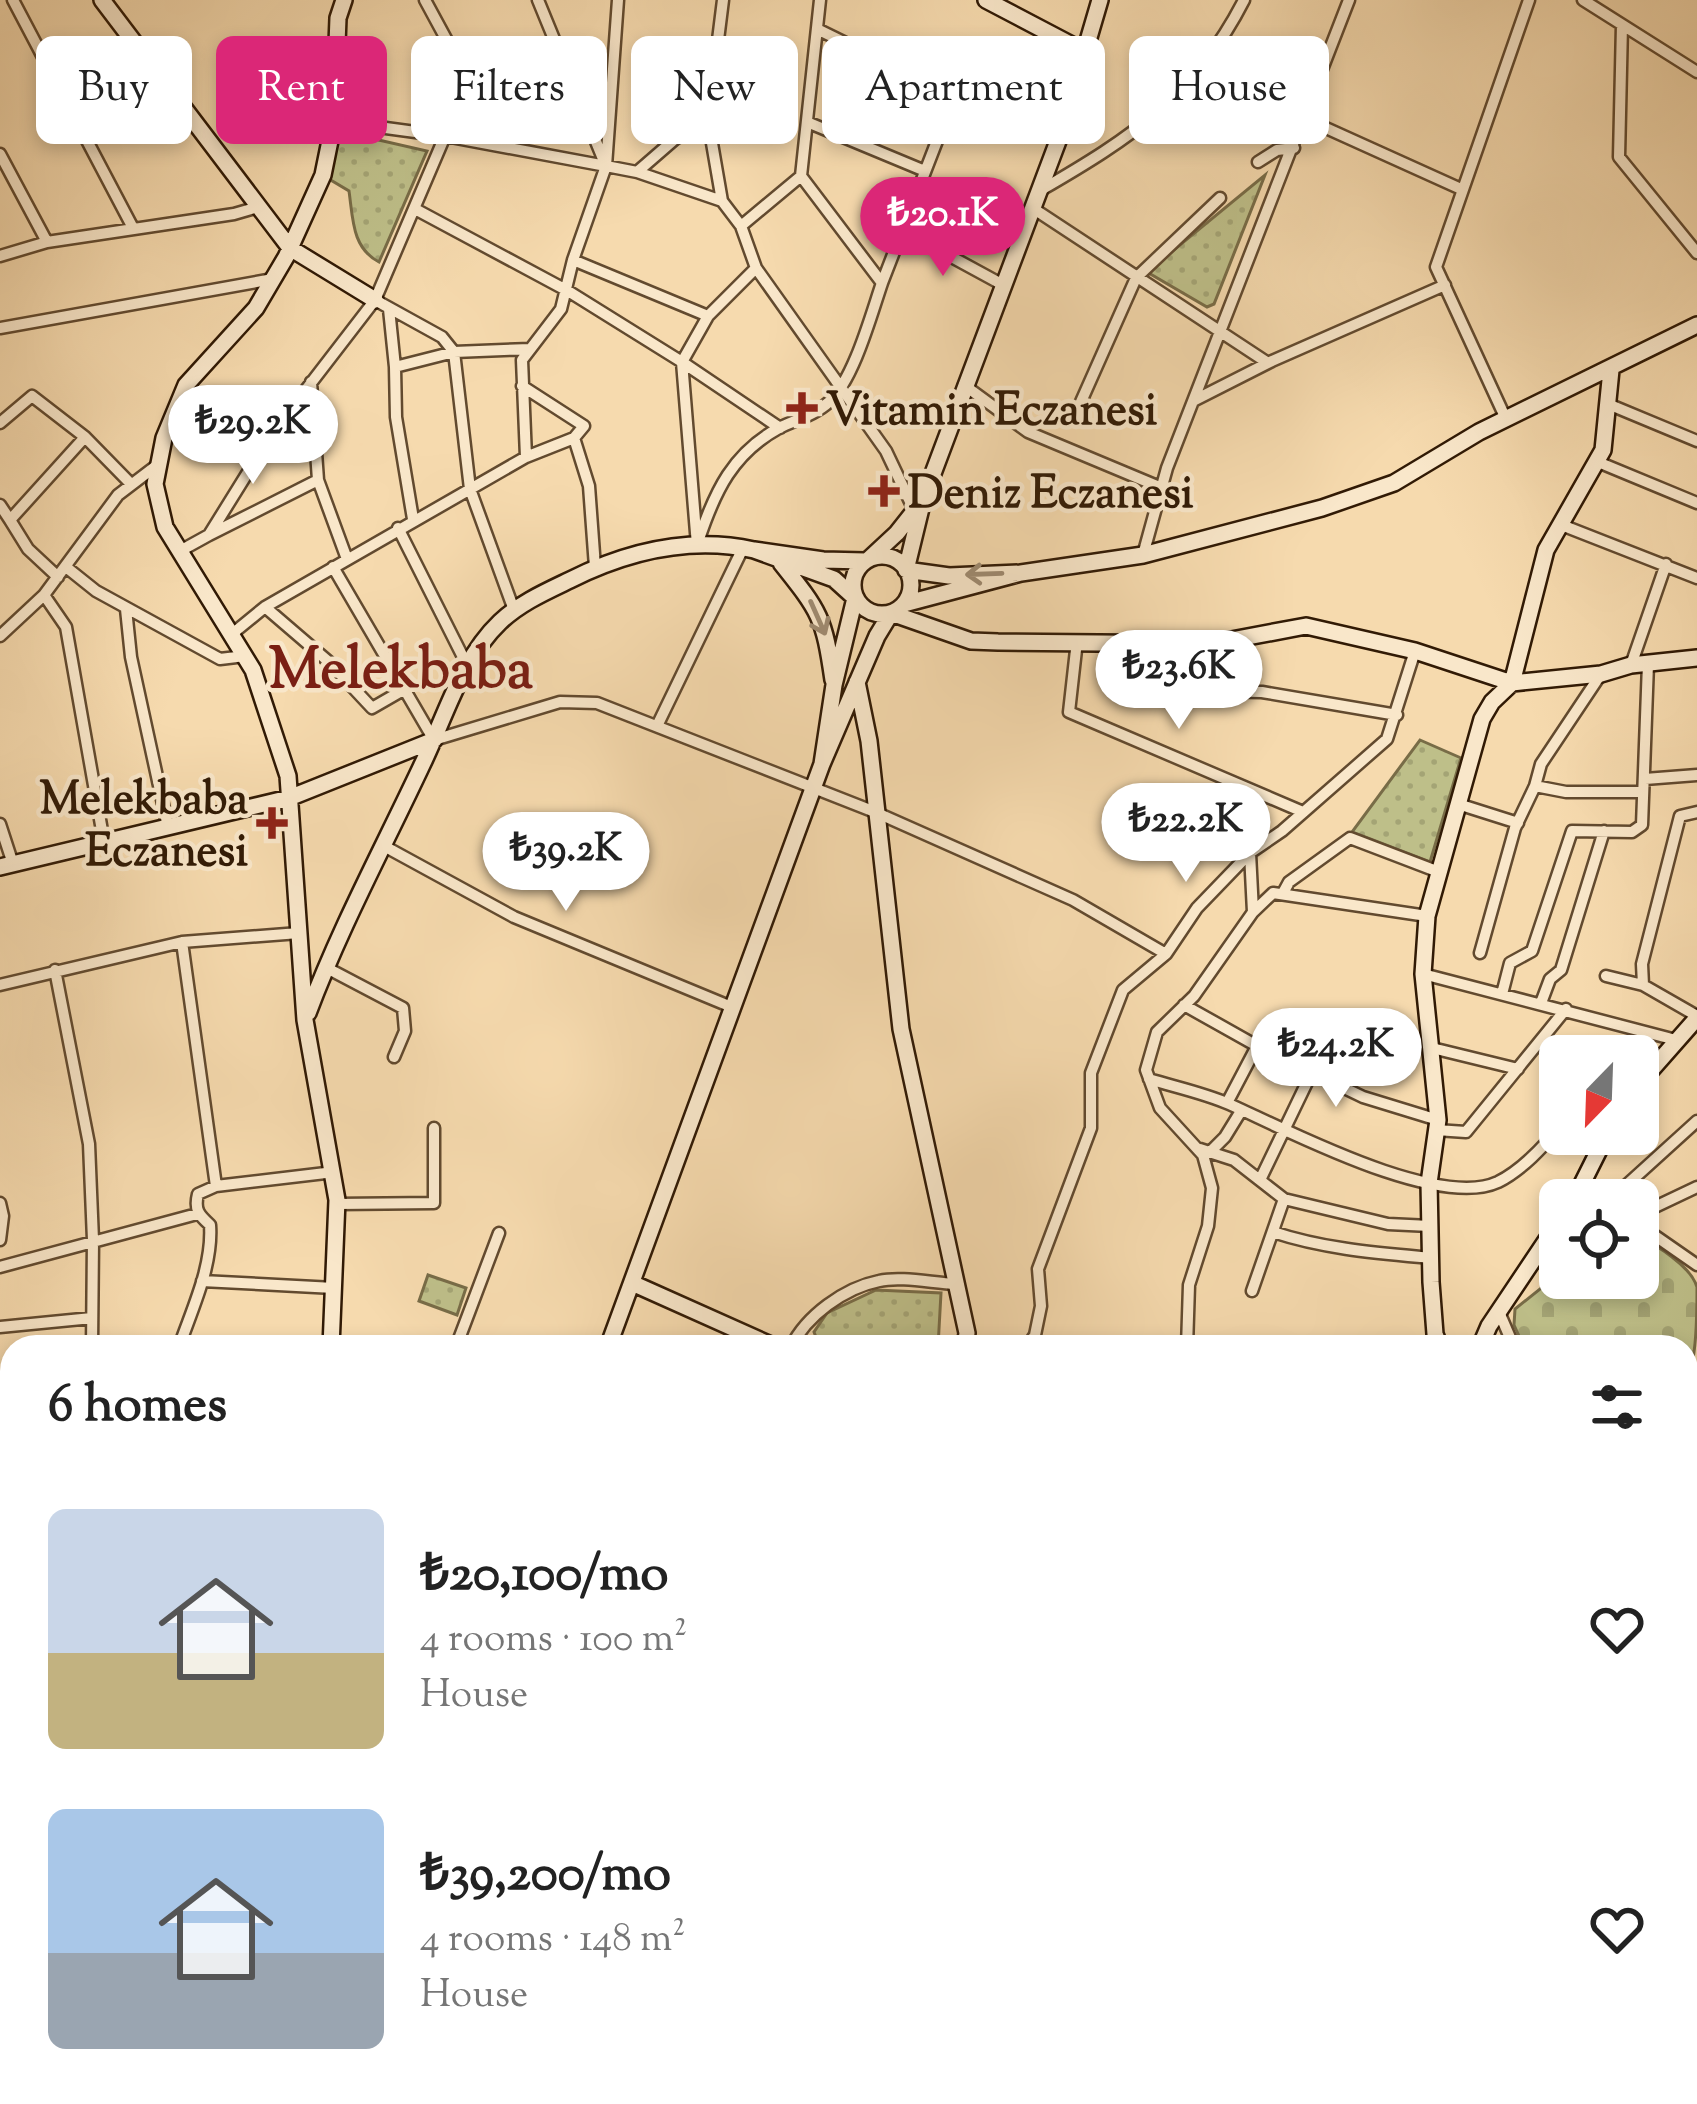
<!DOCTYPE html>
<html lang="en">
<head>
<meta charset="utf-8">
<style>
	:root { --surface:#fff; --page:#f2f2f2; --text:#222; --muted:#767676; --accent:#db2777 }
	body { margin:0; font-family:"Sorts Mill Goudy",serif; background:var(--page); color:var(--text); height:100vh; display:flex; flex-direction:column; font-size:45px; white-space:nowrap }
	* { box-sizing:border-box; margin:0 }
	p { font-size:39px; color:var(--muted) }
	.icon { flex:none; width:66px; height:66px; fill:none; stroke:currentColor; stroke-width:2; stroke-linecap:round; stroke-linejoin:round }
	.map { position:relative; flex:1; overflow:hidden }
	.panel { position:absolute; left:0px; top:1335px; width:1698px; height:771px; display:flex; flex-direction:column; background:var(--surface); border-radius:36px 36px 0 0; box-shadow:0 6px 18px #0003 }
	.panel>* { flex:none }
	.guide { position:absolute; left:36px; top:36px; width:1626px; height:108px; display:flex; gap:24px }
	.needle { width:78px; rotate:203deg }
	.fabs { position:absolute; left:1539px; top:1035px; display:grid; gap:24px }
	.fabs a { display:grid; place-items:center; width:120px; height:120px; border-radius:18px; background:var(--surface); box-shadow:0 6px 18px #0003; font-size:60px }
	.price { position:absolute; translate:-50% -102px; padding:0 27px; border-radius:42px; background:#fff; color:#222; font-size:39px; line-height:78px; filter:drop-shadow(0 3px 6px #0008) }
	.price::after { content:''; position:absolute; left:50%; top:72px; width:36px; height:27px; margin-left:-18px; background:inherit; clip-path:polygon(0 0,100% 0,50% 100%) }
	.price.active { background:var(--accent); color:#fff }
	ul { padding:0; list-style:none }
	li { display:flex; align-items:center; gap:36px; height:300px; padding:0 48px }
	li span { display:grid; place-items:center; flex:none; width:336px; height:240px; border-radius:18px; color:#555 }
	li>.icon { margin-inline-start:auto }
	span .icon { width:144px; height:144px; fill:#fffc; stroke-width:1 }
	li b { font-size:51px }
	h2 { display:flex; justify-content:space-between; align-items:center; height:144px; padding:0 48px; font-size:51px }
	.chip { padding:0 42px; border-radius:18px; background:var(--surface); box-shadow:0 6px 18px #0003; font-size:42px; line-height:108px }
	.chip.active { background:var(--accent); color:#fff }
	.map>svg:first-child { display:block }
	.green { fill:url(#green-dots); stroke:#786c47; stroke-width:3 }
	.forest { fill:url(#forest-crowns); stroke:#786c47; stroke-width:3 }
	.cemetery { fill:url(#cemetery-stones); stroke:#786c47; stroke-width:3 }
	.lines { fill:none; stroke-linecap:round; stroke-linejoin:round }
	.street-casing { stroke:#624a2f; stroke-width:15 }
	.secondary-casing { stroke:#311a05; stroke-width:20 }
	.street { stroke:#f9e7ca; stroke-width:10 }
	.secondary { stroke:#f9e7ca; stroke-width:15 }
	.oneway { stroke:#9f8b71 }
	.poi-dot { fill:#8f2418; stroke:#f9e7ca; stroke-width:4.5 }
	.labels { text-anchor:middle; stroke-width:9; stroke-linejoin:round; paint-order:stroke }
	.poi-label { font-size:45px; font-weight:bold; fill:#311a05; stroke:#f9e7ca; text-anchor:start }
	.district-label { font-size:57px; font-weight:bold; fill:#7a1f14; stroke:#f9e7ca }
</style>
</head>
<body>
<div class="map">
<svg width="1697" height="2104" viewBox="0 0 1697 2104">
	<defs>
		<pattern id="green-dots" width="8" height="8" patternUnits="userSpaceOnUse" patternTransform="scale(3)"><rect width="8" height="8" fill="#bebf89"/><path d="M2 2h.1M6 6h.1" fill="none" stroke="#a4a475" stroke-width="1.8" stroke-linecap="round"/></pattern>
		<pattern id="forest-crowns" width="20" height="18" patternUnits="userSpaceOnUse" patternTransform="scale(3)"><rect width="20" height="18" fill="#bebf89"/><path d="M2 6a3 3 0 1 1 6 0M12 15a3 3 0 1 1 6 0" fill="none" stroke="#a4a475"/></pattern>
		<pattern id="cemetery-stones" width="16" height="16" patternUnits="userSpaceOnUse" patternTransform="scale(3)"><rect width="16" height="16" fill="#bebf89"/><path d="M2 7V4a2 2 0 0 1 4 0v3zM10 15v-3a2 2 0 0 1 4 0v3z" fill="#a4a475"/></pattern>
	</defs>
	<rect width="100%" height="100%" fill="#f6daae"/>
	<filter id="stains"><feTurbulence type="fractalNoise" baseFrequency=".00167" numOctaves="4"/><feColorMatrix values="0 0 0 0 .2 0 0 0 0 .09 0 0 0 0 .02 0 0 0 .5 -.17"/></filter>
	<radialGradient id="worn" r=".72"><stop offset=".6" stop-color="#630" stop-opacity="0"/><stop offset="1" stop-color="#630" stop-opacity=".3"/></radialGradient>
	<!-- green -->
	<path class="green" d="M348 133 427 151 379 262C352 248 353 219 349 191L329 179 339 137Z
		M1265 175 1214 304 1207 307 1147 272Z
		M1420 740 1461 758 1430 862 1352 832Z
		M428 1275 466 1288 457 1315 419 1301Z
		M876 1290 941 1293 938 1347 819 1345 814 1332 827 1313Z"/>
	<!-- forest -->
	<path class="forest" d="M12 1590V2094H192L195 2104H0V1599Z
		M761 2094H875L873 2104H792Z
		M1548 2094H1649L1668 2104H1549Z"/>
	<!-- cemetery -->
	<path class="cemetery" d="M1638 1236C1656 1245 1691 1266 1697 1287 1697 1311 1697 1362 1686 1383V1347H1524L1514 1325 1515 1309 1560 1273V1278H1638Z"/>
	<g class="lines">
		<defs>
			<path id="street" d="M13 0 133 228
				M425 0 504 146
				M618 0 606 166 637 172 675 139 708 120
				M723 0 708 120 722 201 741 226 756 268
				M1583 0 1697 72
				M1622 25 1619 157 1697 253
				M817 29 925 82 934 88 946 106 942 128 882 283
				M1215 54 1306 119 1461 189
				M334 121 445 136 606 166
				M807 122 925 171
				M0 154 47 242
				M1258 162 1277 150 1294 148
				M637 172 722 201
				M1041 190C1131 138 1195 96 1244 0
				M415 209 568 291 682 362 697 545
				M1034 209 1268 363
				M741 226 801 176 820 0
				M902 230 1005 286
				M0 256 47 242 234 214 258 207
				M573 260 708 316
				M375 300 442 337 454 352 470 489 514 610
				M389 309 395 367
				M0 328 273 279
				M311 382 318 480 347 559
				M964 385 1028 432 1162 488
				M522 386 584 426 574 438
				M1195 400 1272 361 1445 285
				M1608 404 1697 441
				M1076 413 1136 278 1220 198
				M1506 419 1436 267 1529 0
				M0 423 32 396 85 437 130 483
				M170 425 212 405 250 428 271 435
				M780 428 682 362 708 316 756 268 886 451 914 510
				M526 457 574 438 589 486 595 567
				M1598 462 1697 503
				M0 505 10 520
				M413 519 396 417 395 367 454 352 530 349
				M1559 524 1697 578
				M398 528 467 665
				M209 535 318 480
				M699 539C715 491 733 453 779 428 795 420 815 415 829 402 854 379 871 315 882 283L801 176
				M180 551 209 535 271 435 375 300 445 136
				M1143 555 1167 468 1349 0
				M66 567 96 591 220 659 245 656
				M333 567 434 740 560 702 597 703 875 812 1073 900 1166 954
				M58 577 28 549 10 520 85 437
				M44 595 66 627 104 842
				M265 607 329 662 372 708 405 689
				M126 609 131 657 168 827
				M232 634 265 607 526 457 522 360 561 309 573 260 606 166 538 0
				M0 636 44 595 118 495 156 466
				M1077 641 1069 712 1303 812
				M1202 644 1208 691 1262 692 1397 715
				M1631 665 1666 564
				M657 726 743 548
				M1645 779 1697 775
				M1535 786 1541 764 1601 674
				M1458 804 1518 823
				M1697 812 1680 816 1642 964 1643 985 1697 1016
				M0 824 13 864
				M384 846 514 917 734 1008
				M1283 893 1289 882 1350 838 1439 872
				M1253 912 1250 853 1282 831 1387 739 1415 651
				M1480 953 1515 828 1535 786 1566 792H1643
				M325 967 403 1008 405 1031 394 1057
				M55 970 89 1144 93 1240 92 1347
				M1423 974 1676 1040
				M1606 976 1643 985
				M0 985 182 942 299 933
				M1502 994 1510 963 1532 951 1572 831 1632 832 1642 825 1648 664
				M1541 1003 1550 979 1561 970 1604 831
				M1184 1005 1257 1046 1227 1103
				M1257 1046 1363 1097 1438 1120
				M1432 1048 1518 1069
				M1149 1079C1175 1087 1204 1093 1229 1104 1287 1130 1438 1210 1498 1182 1522 1170 1543 1147 1560 1127
				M1436 1130 1466 1132 1566 1009
				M1200 1149 1234 1160 1284 1199 1388 1224 1430 1226
				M1210 1152 1225 1137 1241 1111
				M1260 1180 1311 1074
				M216 1186 334 1172
				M1580 1191 1596 1200
				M1610 1200 1697 1121
				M0 1203 3 1216 0 1240
				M337 1204 434 1203V1128
				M1638 1215 1697 1187
				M1638 1224 1697 1265
				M1273 1232C1324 1249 1377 1253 1431 1258
				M0 1267 197 1214
				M202 1281 334 1288
				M1252 1291 1284 1199
				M1499 1312 1514 1347
				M0 1327 92 1318
				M179 1347C192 1309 213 1266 210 1225 199 1215 194 1210 198 1194L216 1186 182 942
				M456 1347 499 1233
				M791 1347C806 1316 844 1288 879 1281 901 1276 932 1283 955 1284
				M1027 1347 1035 1335 1041 1306 1038 1269 1091 1128V1073L1123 990 1166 954 1197 908 1250 853
				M1187 1347 1189 1285 1208 1226 1212 1188 1203 1155 1160 1108 1146 1070 1157 1032 1194 996 1253 912 1273 893 1427 916
				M0 1381 12 1383
				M0 1476 12 1480
				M0 1554 12 1561
				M1686 1668 1697 1669
				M1686 1705 1697 1706
				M1686 1804 1697 1794
				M1686 1962 1697 1964
				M777 2094 804 2104
				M1238 2094 1250 2104
				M1367 2094V2104
				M1548 2094V2104
				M1679 2094 1697 2101
				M369 2104 371 2094
				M423 2104 428 2094
				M610 2104 615 2094
				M640 2104 702 2094
				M1301 2104 1307 2094"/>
			<path id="secondary" d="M102 0 290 248 375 300
				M986 0 1087 53
				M923 500 1061 133 1100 0
				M853 585a29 29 0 1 1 58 0a29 29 0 1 1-58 0Z
				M869 559 897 533 923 500 906 570 949 576 1021 573 904 604
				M865 561 823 560 754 550 834 579 855 598 834 685 822 764 877 636 891 613 971 641 998 642 1210 644 1306 626 1415 651 1512 683 1601 674 1631 665 1697 658
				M781 563C820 612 824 617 833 680
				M1021 573 1143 555 1322 508 1394 483 1479 432 1697 325
				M857 682 869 741 901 1029 967 1333 965 1347
				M0 867 289 798 434 740
				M308 1013C340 928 383 848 422 765 445 718 461 659 500 622 520 603 545 592 570 580 628 551 689 536 754 550
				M1638 1085 1697 1018
				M1574 1200 1607 1134
				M632 1283 775 1347
				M331 1347 337 1200 305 1020 288 776 253 670 165 527 155 484 164 438 186 385 256 308 286 257 323 175 334 121 338 18 344 0
				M608 1347 822 764
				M1440 1347 1435 1334 1431 1282 1429 1183 1438 1120 1423 974 1427 916 1482 719 1492 702 1512 683 1546 550 1603 450 1611 370
				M1480 1347 1489 1326 1560 1220
				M0 1575 12 1564
				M284 2094V2104
				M338 2104 341 2094
				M1025 2104 1037 2094"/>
		</defs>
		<!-- street casing -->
		<use href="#street" class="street-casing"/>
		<!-- secondary casing -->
		<use href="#secondary" class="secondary-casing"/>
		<!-- street -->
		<use href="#street" class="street"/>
		<!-- secondary -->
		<use href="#secondary" class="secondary"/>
	</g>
	<!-- one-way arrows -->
	<defs><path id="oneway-shaft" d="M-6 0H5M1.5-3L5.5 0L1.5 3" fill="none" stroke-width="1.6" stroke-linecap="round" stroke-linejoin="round" transform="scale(3)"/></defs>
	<g class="oneway">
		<use href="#oneway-shaft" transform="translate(984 574) rotate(178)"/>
		<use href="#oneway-shaft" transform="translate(818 618) rotate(66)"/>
	</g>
	<!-- markers -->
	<g class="poi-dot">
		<path d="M796 390h12v12h12v12h-12v12h-12v-12h-12v-12h12z"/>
		<path d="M878 473h12v12h12v12h-12v12h-12v-12h-12v-12h12z"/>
		<path d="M266 805h12v12h12v12h-12v12h-12v-12h-12v-12h12z"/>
	</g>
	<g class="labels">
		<!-- poi labels -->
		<g class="poi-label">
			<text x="826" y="424">Vitamin Eczanesi</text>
			<text x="908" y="507">Deniz Eczanesi</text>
			<text x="248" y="813" text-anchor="end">Melekbaba<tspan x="248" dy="52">Eczanesi</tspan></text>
		</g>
		<!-- district labels -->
		<g class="district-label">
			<text x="401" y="687">Melekbaba</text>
		</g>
	</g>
	<rect width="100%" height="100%" filter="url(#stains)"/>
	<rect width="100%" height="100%" fill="url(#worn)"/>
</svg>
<div class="fabs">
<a><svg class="needle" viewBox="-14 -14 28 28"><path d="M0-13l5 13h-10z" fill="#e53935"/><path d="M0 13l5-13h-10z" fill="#767676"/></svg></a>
<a><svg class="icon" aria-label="locate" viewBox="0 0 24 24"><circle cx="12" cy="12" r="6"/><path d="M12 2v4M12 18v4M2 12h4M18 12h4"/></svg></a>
</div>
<b class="price active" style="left:943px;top:279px">₺20.1K</b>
<b class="price" style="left:253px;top:487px">₺29.2K</b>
<b class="price" style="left:1179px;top:732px">₺23.6K</b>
<b class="price" style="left:1186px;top:885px">₺22.2K</b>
<b class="price" style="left:566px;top:914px">₺39.2K</b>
<b class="price" style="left:1336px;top:1110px">₺24.2K</b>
<div class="guide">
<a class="chip">Buy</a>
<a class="chip active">Rent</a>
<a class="chip">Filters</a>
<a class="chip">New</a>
<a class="chip">Apartment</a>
<a class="chip">House</a>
</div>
<section class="panel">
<h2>6 homes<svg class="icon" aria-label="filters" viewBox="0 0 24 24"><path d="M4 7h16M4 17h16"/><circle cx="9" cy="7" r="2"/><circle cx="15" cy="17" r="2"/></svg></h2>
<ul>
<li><span style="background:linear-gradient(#c9d6e8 60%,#c2b280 0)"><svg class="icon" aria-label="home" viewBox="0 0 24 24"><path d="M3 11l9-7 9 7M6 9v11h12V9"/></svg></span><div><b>₺20,100/mo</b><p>4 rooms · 100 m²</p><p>House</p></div><svg class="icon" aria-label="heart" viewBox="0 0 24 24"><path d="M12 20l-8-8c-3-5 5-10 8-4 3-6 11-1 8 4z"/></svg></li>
<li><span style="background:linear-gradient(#a9c7e8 60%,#9aa5b1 0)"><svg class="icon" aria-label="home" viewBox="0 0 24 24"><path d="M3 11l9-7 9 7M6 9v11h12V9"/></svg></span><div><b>₺39,200/mo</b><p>4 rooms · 148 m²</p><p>House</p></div><svg class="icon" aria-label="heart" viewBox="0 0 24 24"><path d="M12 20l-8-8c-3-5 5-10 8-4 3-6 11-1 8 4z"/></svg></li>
</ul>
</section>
</div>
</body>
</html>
